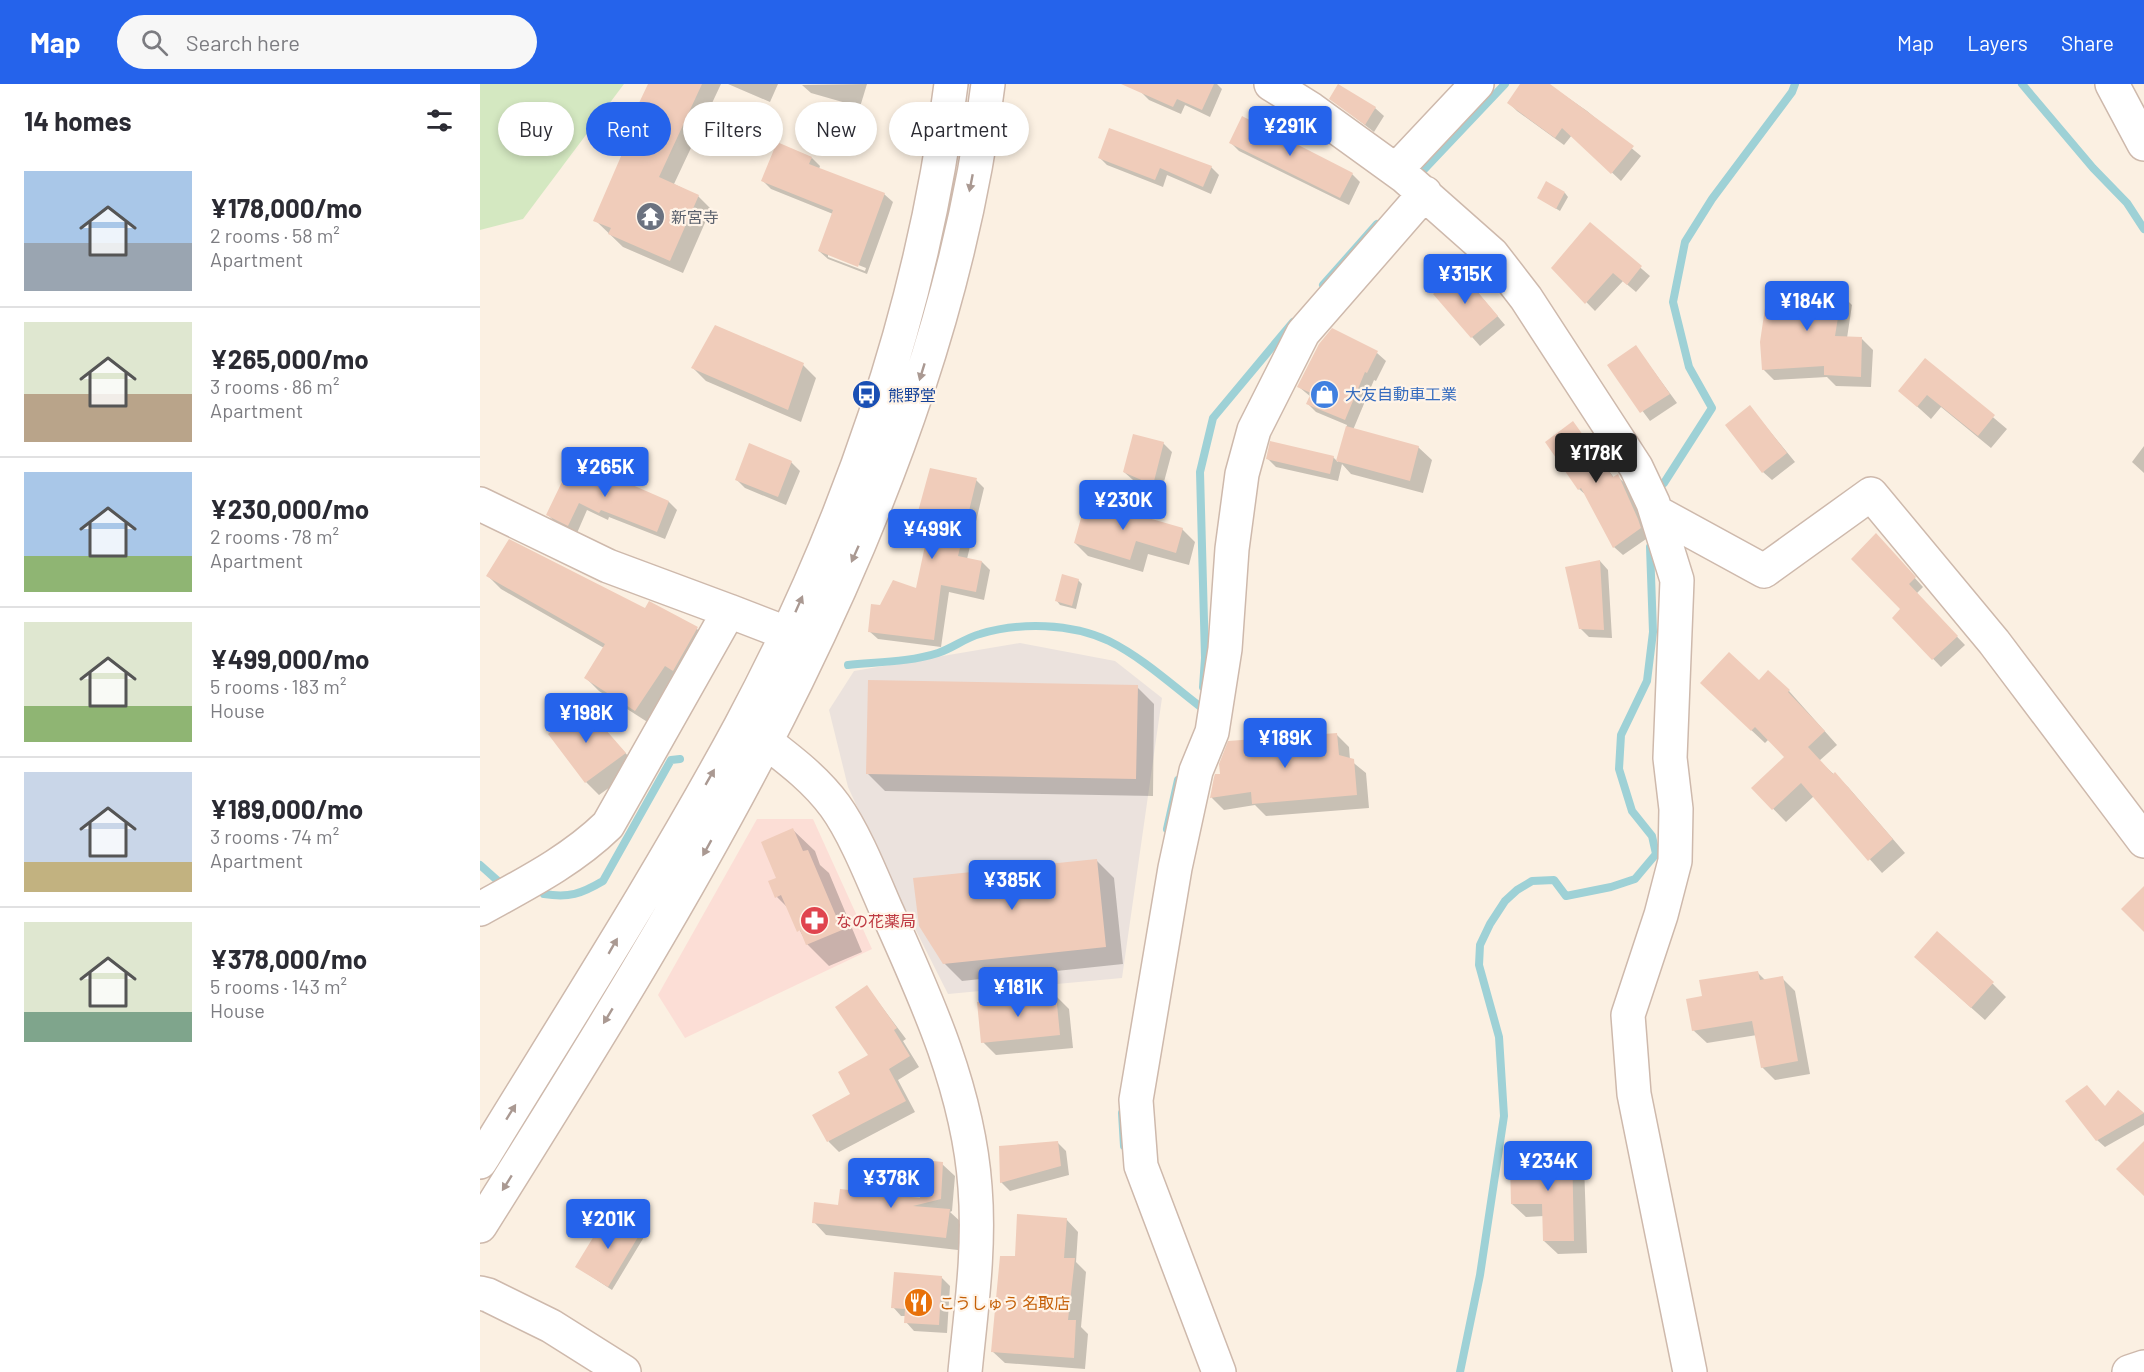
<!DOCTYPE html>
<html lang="en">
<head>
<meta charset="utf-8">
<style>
	:root { --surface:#fff; --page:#f7f7f7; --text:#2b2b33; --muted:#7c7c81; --line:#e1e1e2; --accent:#2563eb }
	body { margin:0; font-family:Barlow,"Noto Sans JP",sans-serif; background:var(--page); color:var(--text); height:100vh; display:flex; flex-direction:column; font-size:22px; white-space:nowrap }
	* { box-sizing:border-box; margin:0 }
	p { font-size:20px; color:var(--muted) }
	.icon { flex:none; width:33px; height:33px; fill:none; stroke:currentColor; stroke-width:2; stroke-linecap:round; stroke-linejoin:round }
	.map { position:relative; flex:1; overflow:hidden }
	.side { display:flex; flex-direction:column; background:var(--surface); width:480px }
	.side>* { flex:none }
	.top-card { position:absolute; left:18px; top:18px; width:570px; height:54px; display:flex; gap:12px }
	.price { position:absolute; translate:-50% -51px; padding:0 14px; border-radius:6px; background:var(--accent); color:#fff; font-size:20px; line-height:39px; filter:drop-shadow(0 2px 3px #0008) }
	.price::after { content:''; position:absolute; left:50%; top:36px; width:18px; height:14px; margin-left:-9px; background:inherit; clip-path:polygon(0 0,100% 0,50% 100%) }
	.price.on { background:#222; color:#fff }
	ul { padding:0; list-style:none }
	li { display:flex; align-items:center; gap:18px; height:150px; padding:0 24px }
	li+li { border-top:2px solid var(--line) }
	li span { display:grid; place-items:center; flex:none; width:168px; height:120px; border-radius:0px; color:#555 }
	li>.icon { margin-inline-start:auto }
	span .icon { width:72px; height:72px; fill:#fffc; stroke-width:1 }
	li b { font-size:26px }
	h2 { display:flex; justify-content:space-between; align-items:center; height:72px; padding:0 24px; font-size:26px }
	.chip { padding:0 21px; border-radius:27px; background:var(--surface); box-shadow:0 3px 9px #0003; font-size:21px; line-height:54px }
	.chip.on { background:var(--accent); color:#fff }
	header { display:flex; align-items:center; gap:36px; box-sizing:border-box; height:84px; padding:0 30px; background:var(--accent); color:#fff }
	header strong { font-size:28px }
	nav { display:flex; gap:33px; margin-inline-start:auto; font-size:21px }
	.search { width:420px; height:54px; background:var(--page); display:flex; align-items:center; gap:15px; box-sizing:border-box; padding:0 21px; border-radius:33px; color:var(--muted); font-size:22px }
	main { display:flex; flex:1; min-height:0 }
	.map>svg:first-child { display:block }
	.commercial { fill:#fcded6 }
	.industrial { fill:#ebe2dd }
	.green { fill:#d4e8c1 }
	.shadow { fill:#0003; fill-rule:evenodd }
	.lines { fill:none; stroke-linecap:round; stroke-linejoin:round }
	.stream { stroke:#9ed1d6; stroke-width:8 }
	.building { fill:#f0ccba }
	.minor-casing { stroke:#ceb9ac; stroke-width:36 }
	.minor { stroke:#fff; stroke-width:33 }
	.oneway { fill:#aa9992 }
	.labels { text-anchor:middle; stroke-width:4.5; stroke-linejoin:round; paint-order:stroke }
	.worship-label { font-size:16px; fill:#5b616d; stroke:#fff4e8; text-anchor:start }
	.shop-label { font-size:16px; fill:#366cbe; stroke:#fff4e8; text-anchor:start }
	.transit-label { font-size:16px; fill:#164399; stroke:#fff4e8; text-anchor:start }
	.health-label { font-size:16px; fill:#be3a42; stroke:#fff4e8; text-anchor:start }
	.food-label { font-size:16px; fill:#c56008; stroke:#fff4e8; text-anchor:start }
</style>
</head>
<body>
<header>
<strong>Map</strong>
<div class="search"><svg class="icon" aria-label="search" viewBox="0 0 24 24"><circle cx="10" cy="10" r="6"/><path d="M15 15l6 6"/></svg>Search here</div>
<nav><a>Map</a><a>Layers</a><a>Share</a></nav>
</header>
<main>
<section class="side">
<h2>14 homes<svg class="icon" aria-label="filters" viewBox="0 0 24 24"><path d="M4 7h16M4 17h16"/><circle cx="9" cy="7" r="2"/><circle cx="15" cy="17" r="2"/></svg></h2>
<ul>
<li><span style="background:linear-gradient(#a9c7e8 60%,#9aa5b1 0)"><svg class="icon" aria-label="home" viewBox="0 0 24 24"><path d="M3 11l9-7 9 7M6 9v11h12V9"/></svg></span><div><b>¥178,000/mo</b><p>2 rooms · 58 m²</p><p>Apartment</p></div></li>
<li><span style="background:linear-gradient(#dfe7d0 60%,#b9a48a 0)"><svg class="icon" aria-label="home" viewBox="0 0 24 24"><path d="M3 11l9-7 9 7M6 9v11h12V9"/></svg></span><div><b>¥265,000/mo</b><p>3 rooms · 86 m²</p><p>Apartment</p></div></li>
<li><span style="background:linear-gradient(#a9c7e8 70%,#8fb573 0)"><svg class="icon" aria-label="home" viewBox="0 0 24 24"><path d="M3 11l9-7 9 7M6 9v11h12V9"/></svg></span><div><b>¥230,000/mo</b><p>2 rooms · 78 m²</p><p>Apartment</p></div></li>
<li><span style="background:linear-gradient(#dfe7d0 70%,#8fb573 0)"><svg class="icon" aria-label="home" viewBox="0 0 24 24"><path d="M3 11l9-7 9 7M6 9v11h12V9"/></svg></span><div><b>¥499,000/mo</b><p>5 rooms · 183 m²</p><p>House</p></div></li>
<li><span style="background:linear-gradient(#c9d6e8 75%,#c2b280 0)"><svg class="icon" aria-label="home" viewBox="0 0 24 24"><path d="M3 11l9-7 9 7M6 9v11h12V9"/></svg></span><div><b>¥189,000/mo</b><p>3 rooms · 74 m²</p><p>Apartment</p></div></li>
<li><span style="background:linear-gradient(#dfe7d0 75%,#7fa58c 0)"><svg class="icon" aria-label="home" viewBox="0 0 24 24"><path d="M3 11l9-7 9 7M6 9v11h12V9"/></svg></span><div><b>¥378,000/mo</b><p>5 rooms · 143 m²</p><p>House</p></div></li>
</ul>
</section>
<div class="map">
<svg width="1664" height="1288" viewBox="0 0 1664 1288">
	<rect width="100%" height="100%" fill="#fbf0e2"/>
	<!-- commercial -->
	<path class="commercial" d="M277 735H333L392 865 205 954 178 911Z"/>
	<!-- industrial -->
	<path class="industrial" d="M540 559 635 577 682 614 642 894 468 910 411 797 368 703 349 626 374 587Z"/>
	<!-- green -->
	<path class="green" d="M0 0H144L43 135 0 146Z"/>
	<!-- shadow -->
	<path class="shadow" d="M169 0H241L194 100 218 112 231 125 203 189 143 163 115 136 146 66 141 61Z
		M248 0H298L290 18Z
		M387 0 380 23 331 9 322 1Z
		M664 0H737L742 5 730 33 705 21 701 30 669 16 661 8Z
		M1042 0H1068L1107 27 1161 72 1141 97 1092 51 1084 61 1037 27 1029 19Z
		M850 14 895 24 904 32 894 48Z
		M751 59 872 90 880 98 869 121 759 67Z
		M332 74 340 82 339 85 404 110 413 118 387 190 348 175 339 167 353 130 291 105 283 97ZM348 169 386 184 385 187 348 173Z
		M620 74 731 83 739 91 731 110 687 91 683 103 627 81Z
		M1085 109 1088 113 1080 127 1059 114Z
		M1110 140 1170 192 1156 208 1143 197 1115 227 1073 184Z
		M988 197 1025 241 1000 262 955 211Z
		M1361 210 1372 221 1367 254 1382 255 1393 266 1391 303 1356 302 1347 293 1294 296 1283 285Z
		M1156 263 1197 319 1170 337 1129 282Z
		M897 269 906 277 896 297 894 296 873 346 938 363 952 376 943 409 871 390 862 380 858 397 796 383 787 374 853 373 858 378 867 341 836 328 828 320 831 313 819 303Z
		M1445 276 1527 345 1511 364 1461 323 1451 335 1420 307Z
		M323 281 336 294 321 338 226 297 213 284Z
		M1270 323 1315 378 1292 396 1283 388Z
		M1093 339 1135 395 1139 394 1148 402 1169 453 1143 471 1134 463 1107 412 1099 405Z
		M683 359 692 368 681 409 653 396 644 388Z
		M1664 362V389L1652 378Z
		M94 377 189 418 197 426 185 455 129 433 128 436 107 426 97 449 76 439 68 431Z
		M311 378 320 387 306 421 265 404 256 395Z
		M496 396 504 404 487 475 502 478 510 486 504 516 469 508 461 563 398 555 389 547 401 523 438 506 446 462 433 452Z
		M702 445 715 458 709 481 668 470 663 488 608 472 595 459Z
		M1404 460 1443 503 1436 510 1485 561 1461 583 1414 534 1422 525Z
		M1120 477 1128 486 1132 554 1109 553 1100 544Z
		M8 492 165 526 170 519 217 545 230 558 169 639 119 607 106 594 124 564 21 505Z
		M598 496 602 500 596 525 580 521 577 517Z
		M1279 598 1309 607 1357 661 1339 677 1368 703 1425 769 1402 789 1334 712 1306 738 1273 704 1306 673 1289 655 1285 659 1235 612Z
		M657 603 674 620 673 712 405 707 388 690Z
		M105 624 158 683 119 711 106 698Z
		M856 650 869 663 870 676 886 689 889 724 786 732 775 721 744 726 732 714 735 693Z
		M313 746 335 767 340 781 349 789 382 868 349 882 327 860 308 824 297 813 298 794Z
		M616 776 634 794 643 880 482 897 464 879Z
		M1449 886 1513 900 1526 913 1505 936Z
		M1278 889 1286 897 1302 894 1315 907 1330 990 1295 996 1282 983 1277 951 1227 959 1213 946 1224 913Z
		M387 903 426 955 423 957 439 983 418 996 435 1028 359 1068 349 1058 334 1031 372 1011 391 972Z
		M576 912 589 925 593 964 516 971 503 958Z
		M1638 1008 1664 1029V1041L1625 1063 1617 1056 1626 1024Z
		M577 1058 586 1067 589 1091 530 1107 521 1098Z
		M1091 1066 1104 1079 1107 1169 1078 1170 1064 1157V1132L1046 1133 1032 1120 1072 1080Z
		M462 1080 475 1092 472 1127 470 1128 482 1139 478 1166 346 1151 334 1138 360 1123 441 1116Z
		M129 1131 164 1153 132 1206 97 1183Z
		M586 1135 598 1148 596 1178 606 1188 601 1243 608 1250 605 1285 525 1279 512 1267 536 1174Z
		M461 1193 470 1202 467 1249 434 1247 426 1238V1232H421L413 1223Z"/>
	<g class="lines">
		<!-- stream -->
		<path class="stream" d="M1542 0 1613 84 1647 119 1664 145
			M936 94 1025 0
			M843 201 897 140
			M1184 399 1232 324 1209 283 1193 218 1205 158 1232 115 1312 8 1315 0
			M368 581C397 578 430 578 458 569 473 564 485 554 500 550 540 538 591 539 629 557 663 574 692 601 722 624
			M723 603 725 574 720 388 733 334 813 238
			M687 745 698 696
			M0 781 18 797
			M64 810C89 814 101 810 123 797L191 676 200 675
			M642 1029 644 1062
			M980 1288 1000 1191 1024 1032 1019 953 999 881 1000 861 1010 840 1025 817 1037 806 1052 797 1074 796 1086 812 1131 803 1155 795 1176 770 1172 752 1152 727 1139 685 1141 651 1167 597 1173 548 1170 463"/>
	</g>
	<!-- building -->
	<path class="building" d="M168 0H222L179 93 219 111 190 177 128 150 131 144 113 137 145 63 139 61Z
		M641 0H734L722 26 697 15 693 23Z
		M858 0 896 23 885 41 849 15Z
		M1040 0H1070L1154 62 1131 90 1082 44 1075 54 1027 19Z
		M762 32 873 89 860 114 749 59Z
		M629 44 732 82 723 103 680 84 675 96 618 74Z
		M297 58 332 73 329 80 405 109 378 183 338 167 353 126 281 97Z
		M1066 97 1085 108 1076 125 1057 114Z
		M1110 138 1162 182 1147 201 1133 189 1105 220 1071 184Z
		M980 187 1018 232 991 254 953 210Z
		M1289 197 1362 209 1355 252 1382 253 1381 293 1344 291V282L1282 286 1280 258Z
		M235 241 324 279 308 326 211 284Z
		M852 244 898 267 887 289 885 288 865 336 826 320 831 309 817 303 839 260Z
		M1156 261 1190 310 1160 329 1127 281Z
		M1445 274 1515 331 1498 352 1447 311 1437 323 1418 307Z
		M1270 321 1307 369 1282 389 1245 341Z
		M1093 337 1133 393 1138 390 1158 435 1161 444 1133 464 1101 404 1098 406 1065 358Z
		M866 342 939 362 930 397 856 377Z
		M653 350 684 358 673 401 643 388Z
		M790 357 854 372 850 390 786 375Z
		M269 359 312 377 298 413 255 396Z
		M93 375 189 417 177 448 121 426 119 429 99 419 88 442 66 431Z
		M450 384 497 394 478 472 502 477 496 508 461 501 454 556 388 548 391 520 400 521 413 496 436 504 446 457 431 453Z
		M606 416 703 444 696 469 656 457 650 476 594 459Z
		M1396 449 1436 493 1429 500 1478 552 1452 576 1412 534 1420 525 1371 475Z
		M29 455 165 524 169 517 218 543 193 587 185 582 155 627 104 594 125 560 6 492Z
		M1120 476 1124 546 1099 545 1085 483Z
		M582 490 599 495 592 522 575 517Z
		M1249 568 1279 596 1288 586 1310 606 1308 608 1345 647 1328 663 1353 690 1355 688 1413 755 1388 777 1321 699 1292 726 1271 704 1304 673 1275 643 1271 647 1220 599Z
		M388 596 658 601 656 695 386 690Z
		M105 622 146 669 105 699 68 650Z
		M857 649 859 671 874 675 877 711 772 720 771 708 730 714 734 693 735 690H740L739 680 748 657Z
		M313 744 323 767 328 766 362 846 326 861 320 846 317 848 301 811 295 814 288 797 296 794 281 758Z
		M617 775 626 863 463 880 439 842 433 794Z
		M1664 802V848L1641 825Z
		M1457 847 1514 898 1491 924 1434 873Z
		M1278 887 1280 896 1303 892 1318 977 1281 984 1272 937 1212 947 1206 915 1222 912 1219 896Z
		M387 901 417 944 414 946 430 972 409 985 426 1017 347 1058 332 1031 370 1010 358 988 388 971 355 923Z
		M576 910 580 951 501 959 497 918Z
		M1607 1001 1625 1022 1638 1006 1664 1029 1616 1057 1585 1017Z
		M578 1057 581 1082 520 1099 519 1062Z
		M1664 1057V1112L1636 1085Z
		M1092 1064 1094 1157H1063L1062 1120H1031L1030 1079 1071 1078 1070 1065Z
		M443 1076 463 1078 461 1115 433 1122 470 1125 466 1154 332 1139 334 1118 358 1121 360 1105 440 1114Z
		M128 1129 161 1148 128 1203 95 1183Z
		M537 1130 587 1134 584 1174H595L588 1236H596L594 1274 511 1268 520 1172H535Z
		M414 1188 462 1192 459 1241 424 1239 425 1225 411 1224Z"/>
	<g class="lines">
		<defs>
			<path id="minor" d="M791 0 831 25 925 93 1012 170 1046 214 1156 383 1173 419 1197 496 1190 674 1196 725 1195 777 1181 831 1148 931 1154 1010 1210 1288
				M1632 0 1664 60
				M916 86 997 0
				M0 420 128 482 249 527
				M1176 428 1284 487 1391 410 1514 558 1664 757
				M285 657C311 677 336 696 355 722 374 748 392 793 405 823 445 912 488 1004 495 1103 500 1165 491 1226 485 1288
				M0 825C45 800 91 777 128 741L249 527 306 549
				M0 1078C88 934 180 791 260 643 367 444 443 225 471 0
				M0 1142C218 795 457 415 508 0
				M0 1209 8 1211 71 1242 144 1288
				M739 1288 661 1082 656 1016 695 784 716 687 732 648 745 565 752 465 762 390 774 346 823 249 945 109
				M1649 1288 1664 1283"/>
		</defs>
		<!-- minor casing -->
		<use href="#minor" class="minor-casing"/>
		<!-- minor -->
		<use href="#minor" class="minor"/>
	</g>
	<!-- one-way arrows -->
	<defs><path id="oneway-solid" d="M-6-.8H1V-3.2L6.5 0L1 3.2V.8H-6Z" transform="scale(1.5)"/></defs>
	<g class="oneway">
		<use href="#oneway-solid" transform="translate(491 99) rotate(101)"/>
		<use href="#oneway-solid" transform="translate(442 288) rotate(107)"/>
		<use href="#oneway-solid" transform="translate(375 470) rotate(114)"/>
		<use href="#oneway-solid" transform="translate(319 520) rotate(-66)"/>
		<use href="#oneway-solid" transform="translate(230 693) rotate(-60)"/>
		<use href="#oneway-solid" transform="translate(227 764) rotate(119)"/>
		<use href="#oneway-solid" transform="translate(133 862) rotate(-60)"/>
		<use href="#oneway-solid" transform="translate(128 932) rotate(121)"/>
		<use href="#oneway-solid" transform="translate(31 1028) rotate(-58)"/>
		<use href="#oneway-solid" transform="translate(27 1099) rotate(122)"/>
	</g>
	<!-- icons -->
	<defs>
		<symbol id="temple-disc" viewBox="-11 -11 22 22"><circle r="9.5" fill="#6b7280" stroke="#fff4e8"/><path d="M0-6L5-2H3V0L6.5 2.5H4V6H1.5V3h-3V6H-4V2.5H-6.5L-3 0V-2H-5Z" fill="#fff"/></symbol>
		<symbol id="shop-disc" viewBox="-11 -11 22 22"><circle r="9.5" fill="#3f7fe0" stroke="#fff4e8"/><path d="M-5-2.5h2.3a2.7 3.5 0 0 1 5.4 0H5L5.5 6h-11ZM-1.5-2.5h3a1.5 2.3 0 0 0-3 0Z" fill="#fff"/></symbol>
		<symbol id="bus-disc" viewBox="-11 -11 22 22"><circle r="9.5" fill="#1a4fb4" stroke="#fff4e8"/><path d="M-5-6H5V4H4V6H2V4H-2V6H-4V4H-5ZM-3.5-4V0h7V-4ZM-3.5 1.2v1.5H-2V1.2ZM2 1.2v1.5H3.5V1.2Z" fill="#fff"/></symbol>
		<symbol id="pharmacy-disc" viewBox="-11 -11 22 22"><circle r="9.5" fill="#e0444e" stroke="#fff4e8"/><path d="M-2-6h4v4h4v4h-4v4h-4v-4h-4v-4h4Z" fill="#fff"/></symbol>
		<symbol id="restaurant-disc" viewBox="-11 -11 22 22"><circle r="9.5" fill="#e8710a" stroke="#fff4e8"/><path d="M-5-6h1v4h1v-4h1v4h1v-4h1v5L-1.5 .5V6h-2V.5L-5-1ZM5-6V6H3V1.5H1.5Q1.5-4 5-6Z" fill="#fff"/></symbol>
	</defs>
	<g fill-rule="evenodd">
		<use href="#temple-disc" x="154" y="116" width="33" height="33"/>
		<use href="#shop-disc" x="828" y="294" width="33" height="33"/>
		<use href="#bus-disc" x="370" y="294" width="33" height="33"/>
		<use href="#pharmacy-disc" x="318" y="820" width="33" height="33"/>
		<use href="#restaurant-disc" x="422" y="1202" width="33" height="33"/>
	</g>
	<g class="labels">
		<!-- worship labels -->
		<g class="worship-label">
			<text x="191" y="139">新宮寺</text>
		</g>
		<!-- shop labels -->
		<g class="shop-label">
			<text x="865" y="316">大友自動車工業</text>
		</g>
		<!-- transit labels -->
		<g class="transit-label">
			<text x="408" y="317">熊野堂</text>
		</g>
		<!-- health labels -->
		<g class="health-label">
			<text x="356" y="843">なの花薬局</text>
		</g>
		<!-- food labels -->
		<g class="food-label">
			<text x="459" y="1225">こうしゅう 名取店</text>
		</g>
	</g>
</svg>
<b class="price" style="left:810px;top:73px">¥291K</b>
<b class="price" style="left:985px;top:221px">¥315K</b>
<b class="price" style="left:1327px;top:248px">¥184K</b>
<b class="price on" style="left:1116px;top:400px">¥178K</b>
<b class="price" style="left:125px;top:414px">¥265K</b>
<b class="price" style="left:643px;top:447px">¥230K</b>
<b class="price" style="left:452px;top:476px">¥499K</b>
<b class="price" style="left:106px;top:660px">¥198K</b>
<b class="price" style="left:805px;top:685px">¥189K</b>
<b class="price" style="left:532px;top:827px">¥385K</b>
<b class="price" style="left:538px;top:934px">¥181K</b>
<b class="price" style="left:1068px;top:1108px">¥234K</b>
<b class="price" style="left:411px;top:1125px">¥378K</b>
<b class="price" style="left:128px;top:1166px">¥201K</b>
<div class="top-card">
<a class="chip">Buy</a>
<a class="chip on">Rent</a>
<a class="chip">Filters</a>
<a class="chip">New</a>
<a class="chip">Apartment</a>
</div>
</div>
</main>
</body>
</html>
